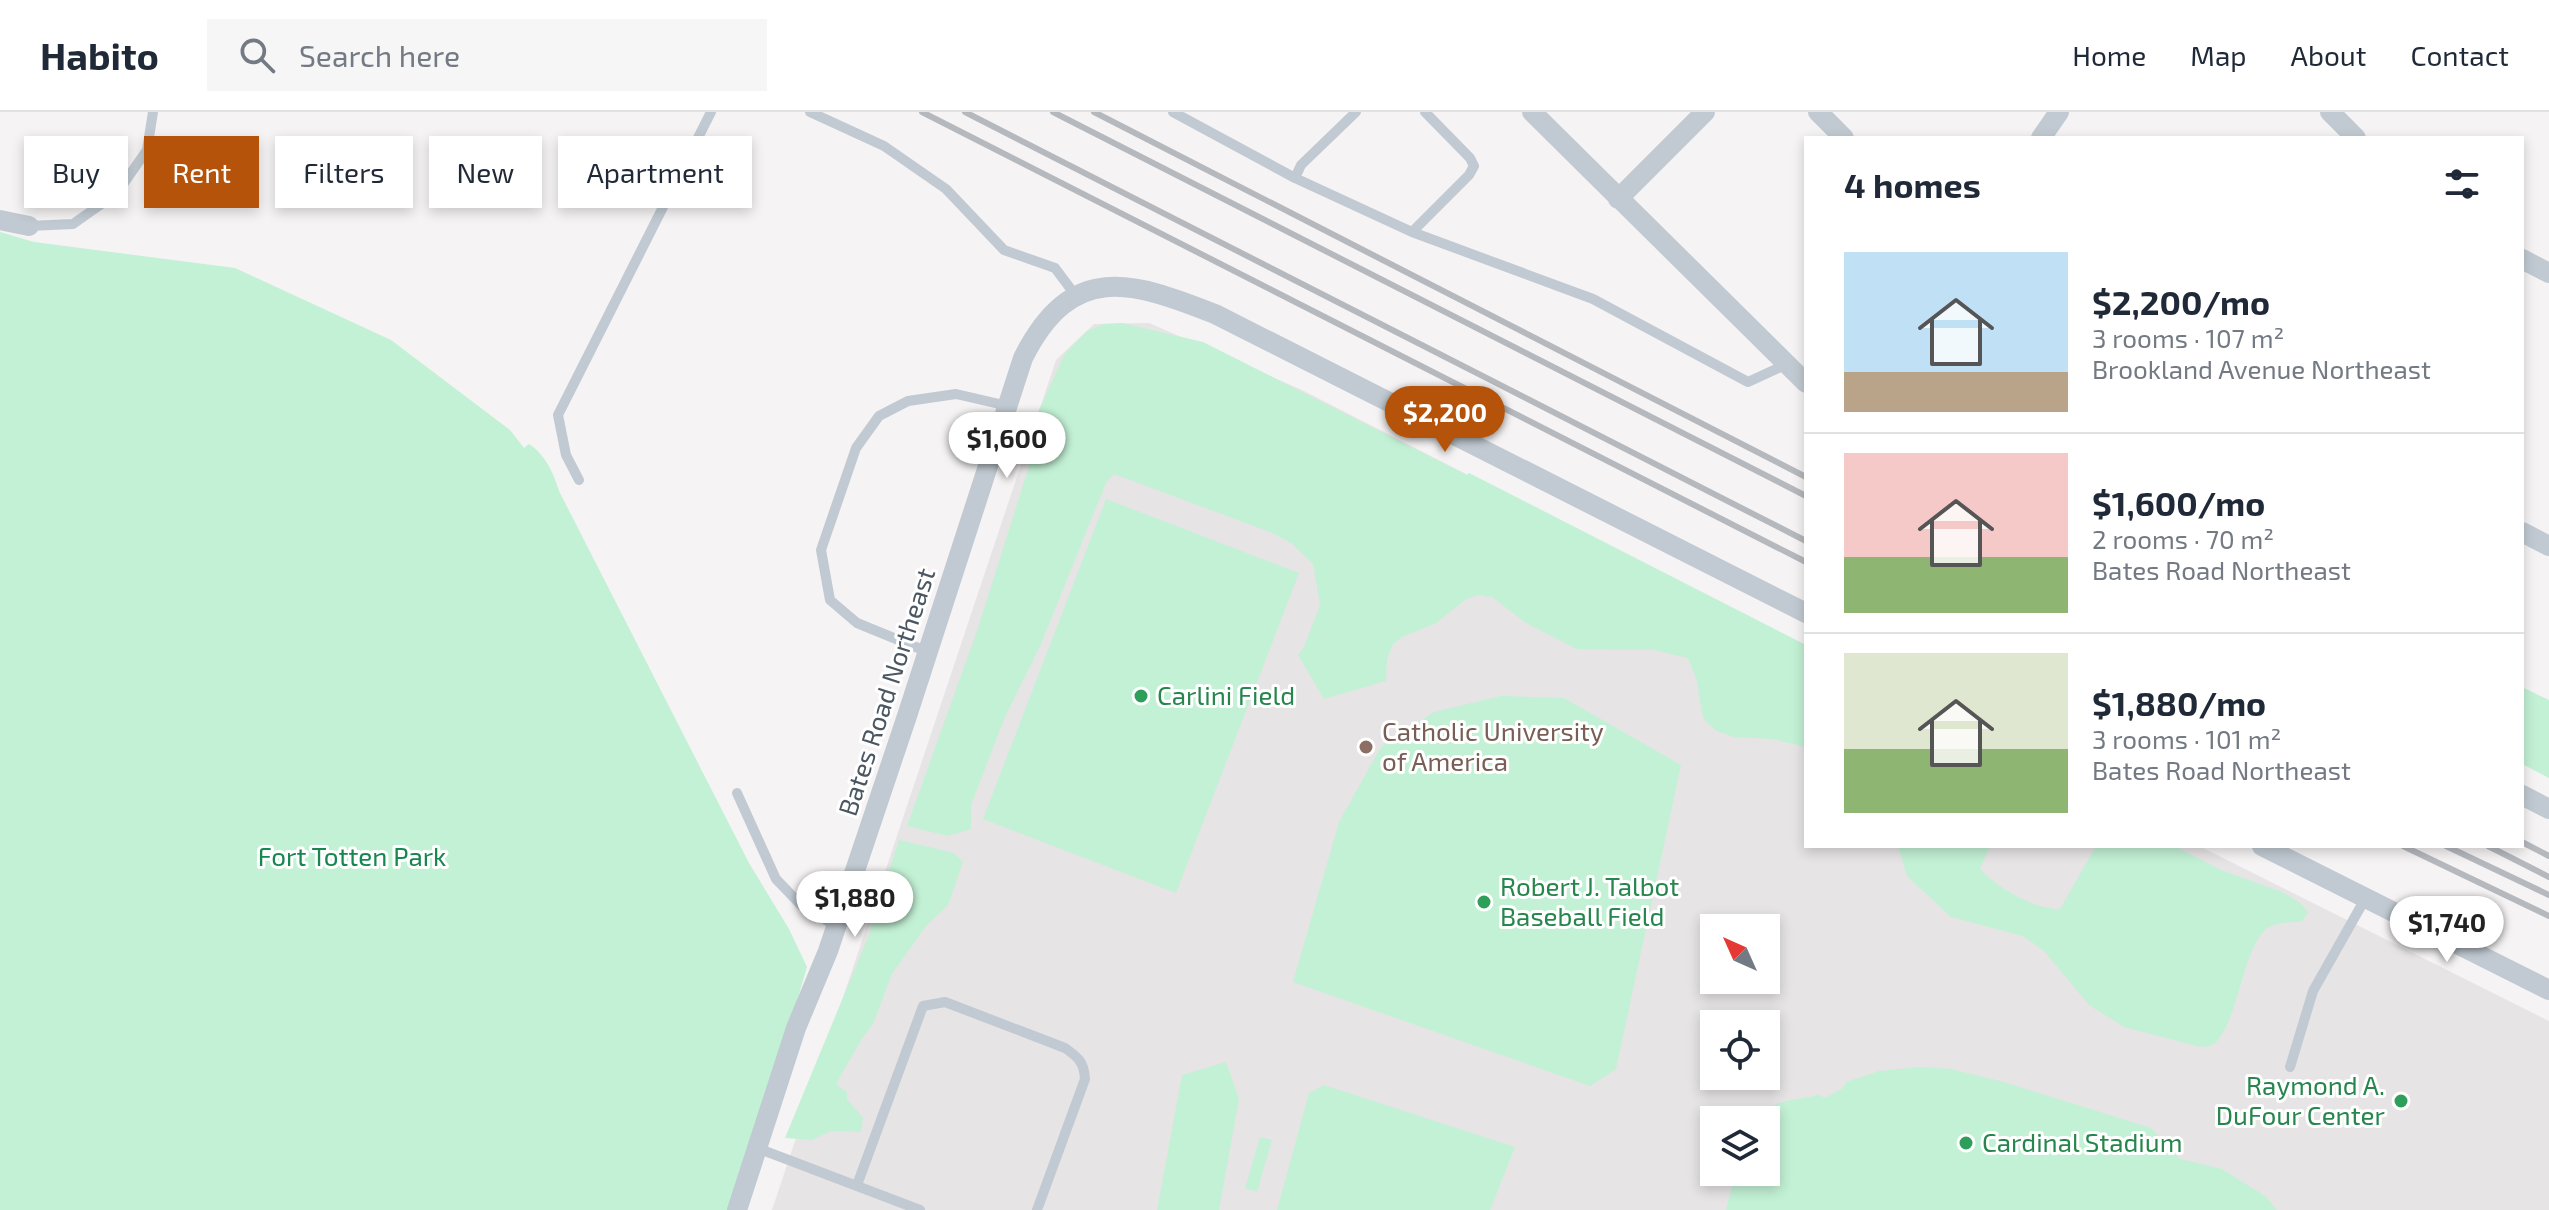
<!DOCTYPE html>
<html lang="en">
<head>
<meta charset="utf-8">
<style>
	:root { --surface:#fff; --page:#f6f6f7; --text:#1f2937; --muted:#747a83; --line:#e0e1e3; --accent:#b45309 }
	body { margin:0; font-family:"Exo 2",sans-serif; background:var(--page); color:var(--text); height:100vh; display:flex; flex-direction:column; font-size:30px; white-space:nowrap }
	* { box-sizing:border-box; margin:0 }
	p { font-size:26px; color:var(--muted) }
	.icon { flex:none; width:44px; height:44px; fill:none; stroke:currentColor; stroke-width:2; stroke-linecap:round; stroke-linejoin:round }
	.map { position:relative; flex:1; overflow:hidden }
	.panel { position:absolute; left:1804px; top:24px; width:720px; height:712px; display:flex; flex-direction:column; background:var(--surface); border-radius:0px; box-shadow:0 4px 12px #0003 }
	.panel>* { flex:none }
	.banner { position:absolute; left:24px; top:24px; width:760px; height:72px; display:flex; gap:16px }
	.needle { width:52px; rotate:315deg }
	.buttons { position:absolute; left:1700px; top:802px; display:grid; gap:16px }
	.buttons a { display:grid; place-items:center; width:80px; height:80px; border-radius:0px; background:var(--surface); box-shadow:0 4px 12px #0003; font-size:40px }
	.price { position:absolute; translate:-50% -68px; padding:0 18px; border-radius:28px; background:#fff; color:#222; font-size:26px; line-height:52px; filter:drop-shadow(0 2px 4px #0008) }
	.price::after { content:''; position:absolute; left:50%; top:48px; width:24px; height:18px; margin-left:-12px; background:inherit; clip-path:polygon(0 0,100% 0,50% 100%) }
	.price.active { background:var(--accent); color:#fff }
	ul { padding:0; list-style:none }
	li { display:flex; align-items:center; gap:24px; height:200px; padding:0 40px }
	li+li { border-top:2px solid var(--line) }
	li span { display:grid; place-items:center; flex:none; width:224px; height:160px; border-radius:0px; color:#555 }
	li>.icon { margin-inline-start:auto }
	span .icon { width:96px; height:96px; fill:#fffc; stroke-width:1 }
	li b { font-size:34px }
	h2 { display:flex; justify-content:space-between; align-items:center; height:96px; padding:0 40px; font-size:34px }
	.tag { padding:0 28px; border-radius:0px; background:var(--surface); box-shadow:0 4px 12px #0003; font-size:28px; line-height:72px }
	.tag.active { background:var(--accent); color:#fff }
	header { display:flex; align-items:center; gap:48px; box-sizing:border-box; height:112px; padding:0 40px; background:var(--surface); border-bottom:2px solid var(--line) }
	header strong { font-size:38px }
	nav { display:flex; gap:44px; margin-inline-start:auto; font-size:28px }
	.search { width:560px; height:72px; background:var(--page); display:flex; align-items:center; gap:20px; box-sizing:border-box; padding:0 28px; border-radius:0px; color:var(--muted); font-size:30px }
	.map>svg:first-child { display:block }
	.education { fill:#e6e4e5; fill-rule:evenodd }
	.green { fill:#c3f1d5 }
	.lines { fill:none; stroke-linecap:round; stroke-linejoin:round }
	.service { stroke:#c1cad2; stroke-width:10 }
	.minor { stroke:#c1cad2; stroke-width:20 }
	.rail { stroke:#b5b8bd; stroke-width:6 }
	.leisure-dot { fill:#2e9e5b; stroke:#fff; stroke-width:3 }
	.education-dot { fill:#8d6e63; stroke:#fff; stroke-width:3 }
	.labels { text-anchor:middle; stroke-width:6; stroke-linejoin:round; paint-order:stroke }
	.street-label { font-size:26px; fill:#4a5661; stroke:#fff }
	.leisure-label { font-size:26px; fill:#27864d; stroke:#fff; text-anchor:start }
	.education-label { font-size:26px; fill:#785e54; stroke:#fff; text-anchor:start }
	.park-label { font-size:26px; fill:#17864f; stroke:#fff }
</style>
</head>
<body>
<header>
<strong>Habito</strong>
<div class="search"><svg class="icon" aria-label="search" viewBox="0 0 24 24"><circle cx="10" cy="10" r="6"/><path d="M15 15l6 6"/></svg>Search here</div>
<nav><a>Home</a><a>Map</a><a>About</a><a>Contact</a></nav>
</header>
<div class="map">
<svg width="2549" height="1098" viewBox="0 0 2549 1098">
	<rect width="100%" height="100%" fill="#f5f3f3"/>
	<!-- education -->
	<path class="education" d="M1149 211 1302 278 1806 536V734H2199L2549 909V1098H772L1056 248 1094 212ZM1714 816H1766V868H1714ZM1714 912H1766V964H1714ZM1714 1008H1766V1060H1714Z"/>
	<!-- green -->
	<path class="green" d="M0 120 34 130 235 156 391 228 510 318 524 336 529 332C545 342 554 362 559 379L749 751 789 817 807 855 775 963 729 1098H0Z
		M1122 211 1203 230 1467 363 1469 361 1806 533V637L1802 634 1772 627 1734 625 1717 619 1706 610 1702 602 1697 569 1688 546 1654 538 1577 537 1526 511 1492 485 1477 483 1465 488 1436 511 1402 525 1393 532 1387 547 1386 569 1324 587 1298 543 1304 535 1320 493 1313 452 1291 431 1270 420 1114 362 1106 371 1041 532 1005 605 971 693V717L948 724 907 714 977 519 1031 348 1034 309 1065 241 1087 219 1104 212Z
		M1106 387 1299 461 1176 781 983 707Z
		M2522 575 2549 588V666L2522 652Z
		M1501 584 1564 586 1681 653 1616 957 1590 974 1293 870 1339 710 1381 635 1434 600Z
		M899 728 954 741 963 750 948 793 926 814 892 862 873 912 861 928 836 972 847 980V987L863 1006 861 1020 831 1019 812 1028 785 1026 868 825Z
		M1898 734H1990L1980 757C1998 776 2033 797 2060 797L2096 734H2174L2221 758 2282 780 2299 790 2308 800 2302 809C2292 811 2274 810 2266 817 2242 839 2239 907 2215 931 2209 936 2203 935 2197 934L2124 915 2089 893 2044 839 2023 824 1951 805 1907 764Z
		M1226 950 1239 987 1219 1098H1157L1182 963Z
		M1919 955 1951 957 2004 970 2151 1016 2180 1047 2222 1057 2265 1084 2277 1098H1726L1736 1060H1766V1008H1753C1767 988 1797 988 1819 983L1825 986 1843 976 1846 970 1879 959Z
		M1324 973 1515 1035 1490 1098H1277L1309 981Z
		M1260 1025 1272 1028 1257 1080 1245 1076Z"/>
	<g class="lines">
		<!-- service -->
		<path class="service" d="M810 0 884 34 946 77 1004 138 1055 156 1076 184
			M1173 0 1295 66
			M1356 0 1301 53 1295 66 1412 120 1593 187 1748 270 1787 252
			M29 114 73 112 117 81 147 38 153 0
			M1412 120 1469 63 1474 54 1470 46 1425 0
			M579 368 566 343 558 303 711 0
			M928 540 857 511 830 488 821 438 856 336 879 304 908 289 956 282 1008 294
			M737 681 776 767 801 793 836 814
			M2290 955 2313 879 2365 787
			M757 1036 920 1098
			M857 1073 923 894 945 890 1065 936C1078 945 1084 950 1085 967L1037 1098"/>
		<!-- minor -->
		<path class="minor" d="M1532 0 1806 271
			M1818 0 1844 26
			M2330 0 2356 26
			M2041 26 2059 0
			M1618 87 1705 0
			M0 108 29 114
			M2522 147 2549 161
			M2522 420 2549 434
			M2522 683 2549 697
			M2262 734 2549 878
			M737 1098 796 916 828 839 907 604 1023 246C1072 149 1131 169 1215 202L1806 501"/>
		<!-- rail -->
		<path class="rail" d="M922 0 1806 450
			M965 0 1806 429
			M1053 0 1806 384
			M1094 0 1806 365
			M2522 730 2549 744
			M2403 734 2549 804
			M2446 734 2549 783
			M2488 734 2549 765"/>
	</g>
	<!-- markers -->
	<g class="leisure-dot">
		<circle cx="1141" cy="584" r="8"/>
		<circle cx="1484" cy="790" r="8"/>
		<circle cx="2401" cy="989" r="8"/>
		<circle cx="1966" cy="1031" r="8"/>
	</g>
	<circle class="education-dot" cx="1366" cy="635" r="8"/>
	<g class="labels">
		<!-- street labels -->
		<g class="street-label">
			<text transform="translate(887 580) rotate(-72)" y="9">Bates Road Northeast</text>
		</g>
		<!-- leisure labels -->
		<g class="leisure-label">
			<text x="1157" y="593">Carlini Field</text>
			<text x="1500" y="784">Robert J. Talbot<tspan x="1500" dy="30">Baseball Field</tspan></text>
			<text x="2385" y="983" text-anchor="end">Raymond A.<tspan x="2385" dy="30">DuFour Center</tspan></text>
			<text x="1982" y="1040">Cardinal Stadium</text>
		</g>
		<!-- education labels -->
		<g class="education-label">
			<text x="1382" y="629">Catholic University<tspan x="1382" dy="30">of America</tspan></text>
		</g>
		<!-- park labels -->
		<g class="park-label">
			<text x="352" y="754">Fort Totten Park</text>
		</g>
	</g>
</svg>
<div class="buttons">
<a><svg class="needle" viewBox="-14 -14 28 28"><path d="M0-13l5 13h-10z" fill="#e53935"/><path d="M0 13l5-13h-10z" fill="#747a83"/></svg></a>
<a><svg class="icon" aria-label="locate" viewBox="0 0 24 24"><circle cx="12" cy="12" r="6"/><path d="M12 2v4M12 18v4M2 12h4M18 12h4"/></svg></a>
<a><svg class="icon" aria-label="layers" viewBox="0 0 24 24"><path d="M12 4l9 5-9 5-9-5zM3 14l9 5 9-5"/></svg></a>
</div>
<b class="price active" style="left:1445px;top:342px">$2,200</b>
<b class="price" style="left:1007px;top:368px">$1,600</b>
<b class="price" style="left:855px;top:827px">$1,880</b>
<b class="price" style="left:2447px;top:852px">$1,740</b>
<div class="banner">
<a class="tag">Buy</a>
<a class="tag active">Rent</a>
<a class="tag">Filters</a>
<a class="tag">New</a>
<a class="tag">Apartment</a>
</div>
<section class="panel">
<h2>4 homes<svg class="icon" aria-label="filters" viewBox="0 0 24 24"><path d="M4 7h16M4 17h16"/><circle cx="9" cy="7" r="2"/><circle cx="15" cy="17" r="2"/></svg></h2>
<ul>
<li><span style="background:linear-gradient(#bfe0f5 75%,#b9a48a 0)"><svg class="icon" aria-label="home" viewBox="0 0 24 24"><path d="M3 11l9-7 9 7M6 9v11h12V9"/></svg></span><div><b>$2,200/mo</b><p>3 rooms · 107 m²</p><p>Brookland Avenue Northeast</p></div></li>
<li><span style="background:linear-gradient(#f6c9c9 65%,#8fb573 0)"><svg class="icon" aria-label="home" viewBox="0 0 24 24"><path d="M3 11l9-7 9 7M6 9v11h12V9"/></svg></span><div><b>$1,600/mo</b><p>2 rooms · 70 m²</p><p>Bates Road Northeast</p></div></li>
<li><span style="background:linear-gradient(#dfe7d0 60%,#8fb573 0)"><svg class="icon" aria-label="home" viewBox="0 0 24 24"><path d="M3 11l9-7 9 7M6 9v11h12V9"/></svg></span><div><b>$1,880/mo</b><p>3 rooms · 101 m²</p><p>Bates Road Northeast</p></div></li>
</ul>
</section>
</div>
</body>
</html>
